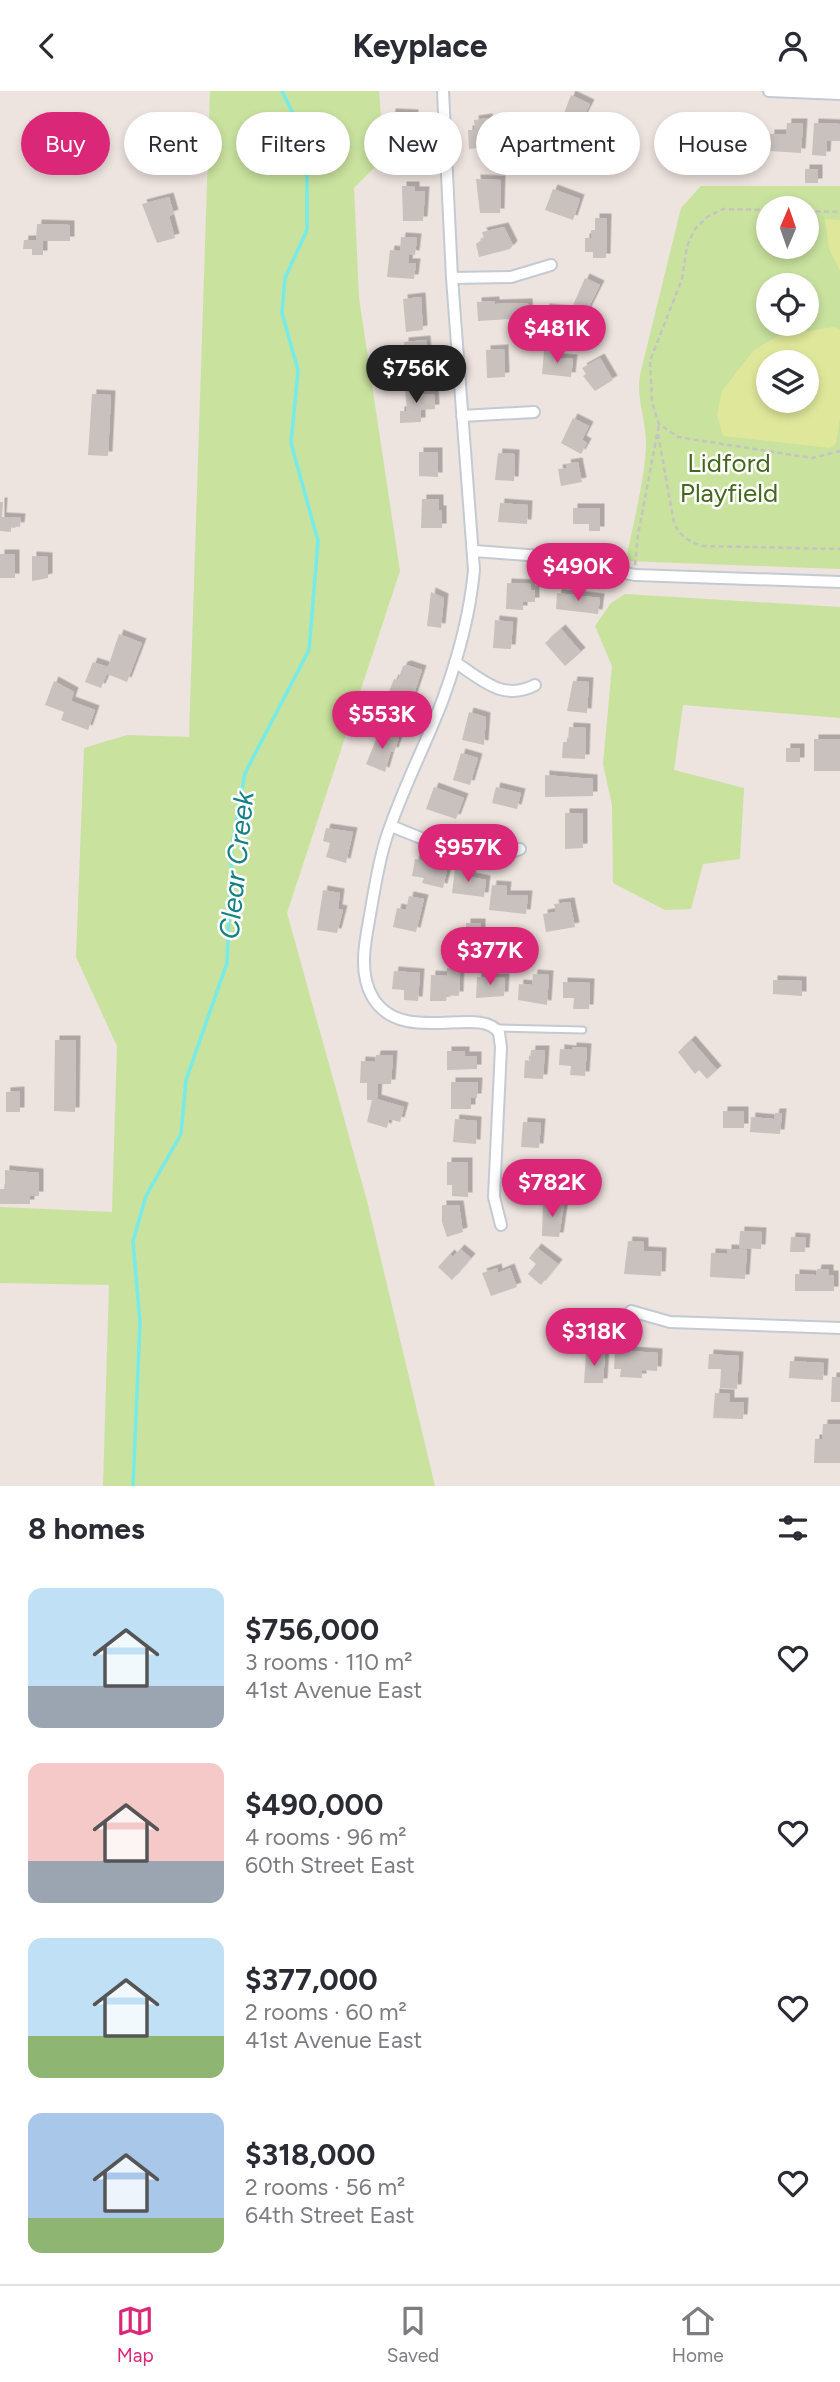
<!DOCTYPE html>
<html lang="en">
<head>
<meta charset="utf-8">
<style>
	:root { --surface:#fff; --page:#f7f7f7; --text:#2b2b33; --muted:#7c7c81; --line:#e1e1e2; --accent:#db2777 }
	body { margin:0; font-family:Figtree,sans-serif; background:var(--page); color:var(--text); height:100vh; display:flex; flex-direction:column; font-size:26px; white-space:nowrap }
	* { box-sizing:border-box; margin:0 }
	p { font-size:23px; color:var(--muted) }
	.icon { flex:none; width:38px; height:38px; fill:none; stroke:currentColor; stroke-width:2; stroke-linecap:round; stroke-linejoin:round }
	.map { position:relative; height:1395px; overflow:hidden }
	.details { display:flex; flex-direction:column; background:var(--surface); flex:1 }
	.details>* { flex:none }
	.banner { position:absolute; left:21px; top:21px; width:798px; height:63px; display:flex; gap:14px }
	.needle { width:46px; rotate:2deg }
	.controls { position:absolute; left:756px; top:105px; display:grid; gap:14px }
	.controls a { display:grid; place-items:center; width:63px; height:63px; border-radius:50%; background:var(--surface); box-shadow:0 4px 10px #0003; font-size:35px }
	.price { position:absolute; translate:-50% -60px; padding:0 16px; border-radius:24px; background:var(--accent); color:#fff; font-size:23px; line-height:46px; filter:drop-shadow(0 2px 4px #0008) }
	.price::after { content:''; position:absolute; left:50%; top:42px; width:21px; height:16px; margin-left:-10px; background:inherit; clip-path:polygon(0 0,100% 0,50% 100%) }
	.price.on { background:#222; color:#fff }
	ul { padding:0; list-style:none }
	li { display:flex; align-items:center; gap:21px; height:175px; padding:0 28px }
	li span { display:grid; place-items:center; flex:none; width:196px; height:140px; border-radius:14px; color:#555 }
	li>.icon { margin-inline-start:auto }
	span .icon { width:84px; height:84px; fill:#fffc; stroke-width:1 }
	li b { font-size:30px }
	h2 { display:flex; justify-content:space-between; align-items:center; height:84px; padding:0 28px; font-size:30px }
	.tag { padding:0 24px; border-radius:32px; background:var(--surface); box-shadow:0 4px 10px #0003; font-size:24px; line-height:63px }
	.tag.on { background:var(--accent); color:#fff }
	header { display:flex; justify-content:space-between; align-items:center; height:91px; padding:0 28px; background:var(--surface); font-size:32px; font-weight:700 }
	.tab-bar { display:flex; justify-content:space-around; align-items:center; height:98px; border-top:2px solid var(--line); background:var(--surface); font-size:19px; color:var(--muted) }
	.tab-bar a { display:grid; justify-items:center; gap:4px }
	.tab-bar .on { color:var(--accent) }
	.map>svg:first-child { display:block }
	.green { fill:#c9e29e; fill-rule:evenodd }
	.pitch { fill:#dfe89a; fill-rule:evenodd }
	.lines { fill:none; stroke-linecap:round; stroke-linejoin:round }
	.stream { stroke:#76ebe7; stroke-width:3.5 }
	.building { fill:#c9c1bd; filter:url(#shadow) }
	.lane-casing { stroke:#c3cad2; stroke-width:9 }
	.street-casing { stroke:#c3cad2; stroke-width:14 }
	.path { stroke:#c4c4c4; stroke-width:2.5; stroke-dasharray:5 3.5; stroke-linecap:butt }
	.lane { stroke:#fff; stroke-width:5 }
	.street { stroke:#fff; stroke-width:10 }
	.labels { text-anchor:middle; stroke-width:5; stroke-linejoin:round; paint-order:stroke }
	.park-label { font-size:26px; fill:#43681d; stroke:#fff }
	.water-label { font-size:28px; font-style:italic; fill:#128085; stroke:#fff }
</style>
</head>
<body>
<header><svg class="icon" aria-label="back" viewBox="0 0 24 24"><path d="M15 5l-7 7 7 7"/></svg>Keyplace<svg class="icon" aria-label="person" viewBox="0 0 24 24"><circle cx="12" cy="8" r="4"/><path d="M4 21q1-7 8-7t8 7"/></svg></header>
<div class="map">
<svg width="840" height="1395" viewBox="0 0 840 1395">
	<defs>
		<filter id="shadow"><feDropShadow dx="4.5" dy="-4.5" stdDeviation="0" flood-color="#0004"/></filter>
	</defs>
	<rect width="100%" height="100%" fill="#ede3df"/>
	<!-- green -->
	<path class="green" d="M210 0H379L384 67 354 97 359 207 400 480 287 822 367 1110 435 1395H103L109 1194 0 1192V1116L112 1121 117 955 76 866 84 657 127 644 189 646Z
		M701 95H840V478L626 470C632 437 646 384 646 352 646 328 636 308 640 284L681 117ZM768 117H807V156H768ZM768 194H807V233H768ZM768 271H807V310H768Z
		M625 503 840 516V627L683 614 674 679 744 697 740 768 703 773 691 818 665 819 613 792 612 714 603 673 612 575 595 535 611 512Z"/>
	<!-- pitch -->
	<path class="pitch" d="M825 128 840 129V180L829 158Z
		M833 236 840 238V327L836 353 830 357 723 345 717 324 722 300 754 259 778 245ZM768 271H807V310H768Z"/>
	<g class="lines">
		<!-- stream -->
		<path class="stream" d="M133 1395 140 1232 133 1150 146 1105 181 1043 186 989 227 872 232 754 245 682 309 559 318 450 291 352 298 279 282 222 285 187 307 139V52L282 0"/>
	</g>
	<!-- building -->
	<path class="building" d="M571 4 590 13 579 34 563 25Z
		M391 22 414 23 413 41 390 40Z
		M488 27 490 44 502 43 503 55H498L499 61 488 62 487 56 469 58 468 39H475L474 29Z
		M787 32H803L801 62 769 60 770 43H786Z
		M814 32 840 33V50H827L826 65 812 64Z
		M715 43 732 46 731 55 747 58 744 75 711 69Z
		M545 45H565V52H570V65H565V69L528 70V49L545 50Z
		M592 50 615 54 612 73 589 69Z
		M805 78H818V92H805Z
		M476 88 501 89 500 122H480Z
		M402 95H415V100H425L423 130H403Z
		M553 98 580 108 573 129 545 119Z
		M169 106 174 123 169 125 175 147 157 152 142 113Z
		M595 127H607L606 167H593V161H585V147H591V139H595Z
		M37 133 70 134V150H43V164H32V158H23L24 149H36Z
		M504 136 513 154 510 158 479 166 476 153 484 147 482 141Z
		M401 146 417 147 415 164 409 163 408 172H416L414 188 387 186 390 159 400 160Z
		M585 187 600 194 584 226 571 219Z
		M421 206 423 239 406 241 403 208Z
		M495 210V213L528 212 529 227 478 230 477 211Z
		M545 217 566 219 563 246 543 244Z
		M426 249 427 263 421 264 422 272H429L430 286 407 288 404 251Z
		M504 258 505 286 487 287 486 259Z
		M544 260 558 261V267L573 268 571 286 542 283Z
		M600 267 613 289 595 300 583 285 586 283 582 277Z
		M422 297V303H434L435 318 421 319V331L400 332V320H407L405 298Z
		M92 303 111 304 108 365 88 364Z
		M573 327 589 335 582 349 587 352 581 363 561 352Z
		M419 361H438V386L419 385Z
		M498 362 515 363 514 390 495 389Z
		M578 371 582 391 561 395 558 378 567 377 566 373Z
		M422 408H439V419H442V437H421Z
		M0 411H3L2 426 21 427 20 436 11 435V441L0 440Z
		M500 412 528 414 527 433 498 431Z
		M573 417H600V440H589V433H573Z
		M0 463H15V487H0Z
		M32 465 48 466V487L32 490Z
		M507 492 531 493V499H535V511H523V519L506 518Z
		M431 501 444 507 441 537 427 535Z
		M557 502 600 507 598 523 556 518Z
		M495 529 513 531 511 558 493 557Z
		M561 538 581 561 565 575 545 552Z
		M119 543 142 552 127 591 107 583 101 597 85 591 93 571 108 576Z
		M407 574 422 579 405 630 390 625 397 606 388 603 394 588 398 589 403 575Z
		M54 590 74 601 71 610 95 619 88 639 61 629 64 621 45 614Z
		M573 590 589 591 587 622 567 620Z
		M469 621 486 626 484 654 462 649Z
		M569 636 586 637 585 668 562 667 563 651H568Z
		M380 639 399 647 394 661 391 660 385 681 366 673Z
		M814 648H840V680H814Z
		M786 657H800V671H786Z
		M461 662 478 667 470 694 453 689Z
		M545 684 593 688V705L545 706Z
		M434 696 464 707 456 728 426 718Z
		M496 696 521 702 517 718 492 712Z
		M565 722H583V757L565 758Z
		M326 737 353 741 346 772 326 766 330 752 323 750Z
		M415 768 448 775 443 797 422 792 424 787 412 785Z
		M455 778 471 780V786L486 789 484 806 452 802Z
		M492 794 507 795 506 804H528L526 823 489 819Z
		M323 799 340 802 338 818 343 819 337 842 317 839Z
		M409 805 424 808 416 841 393 836 397 817 406 819Z
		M570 811 575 836 546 841 543 823 556 821 554 813Z
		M466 832H481V844H466Z
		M447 877H460L459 905 447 904 446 910H430L431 884 447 885Z
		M394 880 420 882 418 910 404 909V899L392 898Z
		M533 883 549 884 547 914 518 909 519 893 532 894Z
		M477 886 505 887 504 905 476 907Z
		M773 889 802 890V905L773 903Z
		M563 891 590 892 589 918H573L574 907H563Z
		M55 949H76L75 1021 54 1020Z
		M691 949 717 979 707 988 699 979 695 983 678 961Z
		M572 956 587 957 585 985 570 984 571 975 559 974 560 958 572 959Z
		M531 959H545L543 988 524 987 525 969 530 970Z
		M447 960H465V965H477V978L447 979Z
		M376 964H393L391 993H378L377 1008 404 1016 400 1031 389 1028 387 1037 367 1031 372 1009H367V992H360L361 970 375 971Z
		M451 991H478L477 1007H471V1018H451Z
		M20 1000V1021H6V1001Z
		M723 1020H744V1037H723Z
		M775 1022H782L780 1043 750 1041 751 1026 774 1028Z
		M455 1028 477 1030 476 1053 453 1051Z
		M523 1031 541 1032 539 1057 521 1056Z
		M447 1071H468V1106L452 1105V1094H447Z
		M5 1079 39 1082V1105H30V1113H0V1098H5Z
		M543 1112 564 1113 559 1146 542 1145Z
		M442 1114H459L463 1141 447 1146 442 1131Z
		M740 1140 762 1141 761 1158 739 1157Z
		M791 1146 806 1147 805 1161H790Z
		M628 1150 644 1151V1160L662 1161 661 1185 624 1183Z
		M537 1157 558 1173 541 1194 528 1183 536 1173 529 1167Z
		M460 1158 471 1167 452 1189 438 1176 450 1163 453 1166Z
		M727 1158 747 1159 745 1188 710 1186 711 1162 727 1163Z
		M497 1177 498 1182 510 1177 517 1196 491 1205 482 1182Z
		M817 1178H829V1184H834V1200H795V1183L816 1184Z
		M615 1259 658 1262 657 1280 642 1279V1287L620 1286 621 1278H614Z
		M586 1261 605 1262 603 1292H584Z
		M709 1263 739 1265 737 1298 720 1297 721 1278H708Z
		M790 1270 824 1272 823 1289 789 1287Z
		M832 1286H840V1311H831Z
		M715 1302 730 1303V1311H744L743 1328 713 1327Z
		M823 1333H840V1372H814L815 1348H822Z"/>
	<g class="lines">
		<defs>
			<path id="lane" d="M496 937 583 939"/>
			<path id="street" d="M443 0 452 187 474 479C470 523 458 567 443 608 425 656 400 702 385 751 378 775 374 800 370 824 365 851 358 882 373 907 403 956 481 913 499 942L501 956 494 1106 501 1134
				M769 0 840 3
				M452 187 511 186 551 174
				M462 325 534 321
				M475 460 540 465 635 484 840 491
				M455 571C481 588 503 611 535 594
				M391 735C430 750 477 775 520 758
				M631 1220 670 1231 840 1237"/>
		</defs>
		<!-- lane casing -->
		<use href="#lane" class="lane-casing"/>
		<!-- street casing -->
		<use href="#street" class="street-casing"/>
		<!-- path -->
		<path class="path" d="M768 119 723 118 707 126 695 138 687 155 682 188 650 270 652 311 659 333 678 346 812 367 840 360
			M807 120 840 121
			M658 343 674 432C680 445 688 450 702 455L840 458
			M635 474 638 444 659 333"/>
		<!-- lane -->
		<use href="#lane" class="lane"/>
		<!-- street -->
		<use href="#street" class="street"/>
	</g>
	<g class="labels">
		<!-- park labels -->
		<g class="park-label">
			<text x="729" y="381">Lidford<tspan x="729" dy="30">Playfield</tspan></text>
		</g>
		<!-- water labels -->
		<g class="water-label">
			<text transform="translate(236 774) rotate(-84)" y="10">Clear Creek</text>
		</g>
	</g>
</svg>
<div class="controls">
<a><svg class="needle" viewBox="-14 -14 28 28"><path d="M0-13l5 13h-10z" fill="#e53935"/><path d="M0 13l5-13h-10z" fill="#7c7c81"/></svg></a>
<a><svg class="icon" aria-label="locate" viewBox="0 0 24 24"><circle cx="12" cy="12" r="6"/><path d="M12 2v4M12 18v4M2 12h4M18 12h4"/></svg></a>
<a><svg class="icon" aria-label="layers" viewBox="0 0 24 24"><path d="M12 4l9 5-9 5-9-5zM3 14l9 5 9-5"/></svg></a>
</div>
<b class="price" style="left:557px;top:274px">$481K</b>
<b class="price on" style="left:416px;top:314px">$756K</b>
<b class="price" style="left:578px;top:512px">$490K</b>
<b class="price" style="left:382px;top:660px">$553K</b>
<b class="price" style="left:468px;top:793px">$957K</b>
<b class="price" style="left:490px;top:896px">$377K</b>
<b class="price" style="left:552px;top:1128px">$782K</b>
<b class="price" style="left:594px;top:1277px">$318K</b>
<div class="banner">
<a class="tag on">Buy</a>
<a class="tag">Rent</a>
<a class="tag">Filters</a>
<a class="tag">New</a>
<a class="tag">Apartment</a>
<a class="tag">House</a>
</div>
</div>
<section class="details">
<h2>8 homes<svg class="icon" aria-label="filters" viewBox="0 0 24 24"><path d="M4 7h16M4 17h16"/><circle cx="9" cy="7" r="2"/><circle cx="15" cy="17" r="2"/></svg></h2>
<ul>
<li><span style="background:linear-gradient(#bfe0f5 70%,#9aa5b1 0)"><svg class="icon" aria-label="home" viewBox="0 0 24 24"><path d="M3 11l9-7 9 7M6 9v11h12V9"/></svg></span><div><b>$756,000</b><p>3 rooms · 110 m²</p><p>41st Avenue East</p></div><svg class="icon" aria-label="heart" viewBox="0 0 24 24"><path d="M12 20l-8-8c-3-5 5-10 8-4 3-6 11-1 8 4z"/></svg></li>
<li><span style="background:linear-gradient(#f6c9c9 70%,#9aa5b1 0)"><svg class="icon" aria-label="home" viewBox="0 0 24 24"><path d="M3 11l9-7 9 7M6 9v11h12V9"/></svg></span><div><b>$490,000</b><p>4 rooms · 96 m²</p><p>60th Street East</p></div><svg class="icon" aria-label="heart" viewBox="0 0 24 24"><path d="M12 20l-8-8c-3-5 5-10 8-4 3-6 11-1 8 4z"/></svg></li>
<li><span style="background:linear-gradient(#bfe0f5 70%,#8fb573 0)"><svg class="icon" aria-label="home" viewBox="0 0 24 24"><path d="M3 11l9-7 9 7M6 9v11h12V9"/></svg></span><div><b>$377,000</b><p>2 rooms · 60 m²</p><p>41st Avenue East</p></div><svg class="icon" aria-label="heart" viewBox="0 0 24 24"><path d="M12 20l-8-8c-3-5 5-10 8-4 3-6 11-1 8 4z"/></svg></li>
<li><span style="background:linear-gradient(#a9c7e8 75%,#8fb573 0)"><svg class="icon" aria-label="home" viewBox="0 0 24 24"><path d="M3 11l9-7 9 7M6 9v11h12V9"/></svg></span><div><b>$318,000</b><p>2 rooms · 56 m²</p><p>64th Street East</p></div><svg class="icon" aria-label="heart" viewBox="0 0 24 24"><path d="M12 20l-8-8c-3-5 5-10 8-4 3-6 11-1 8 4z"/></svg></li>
</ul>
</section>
<nav class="tab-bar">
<a class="on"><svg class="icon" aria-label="map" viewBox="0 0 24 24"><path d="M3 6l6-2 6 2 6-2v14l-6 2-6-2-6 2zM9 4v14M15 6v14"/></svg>Map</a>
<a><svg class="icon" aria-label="saved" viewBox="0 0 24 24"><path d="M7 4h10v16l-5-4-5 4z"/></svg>Saved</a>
<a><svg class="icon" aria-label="home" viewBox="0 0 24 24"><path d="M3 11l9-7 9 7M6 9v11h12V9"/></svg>Home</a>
</nav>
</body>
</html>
